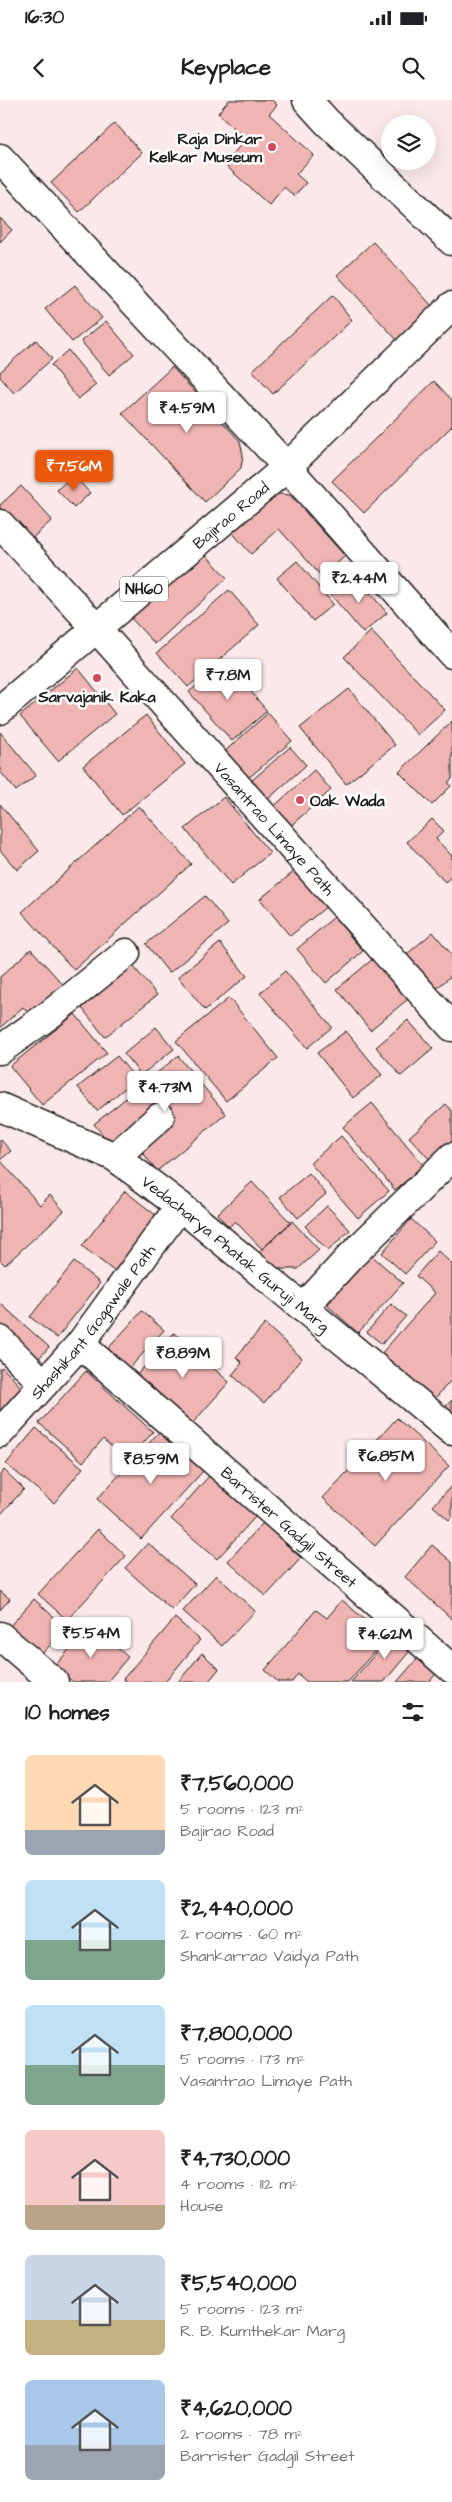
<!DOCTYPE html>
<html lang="en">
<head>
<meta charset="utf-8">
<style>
	:root { --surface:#fff; --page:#f6f6f6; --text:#202124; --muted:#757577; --accent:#ea580c }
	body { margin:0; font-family:"Architects Daughter",sans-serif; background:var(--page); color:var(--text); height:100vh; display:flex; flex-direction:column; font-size:19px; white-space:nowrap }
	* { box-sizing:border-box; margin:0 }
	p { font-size:16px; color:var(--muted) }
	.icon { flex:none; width:28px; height:28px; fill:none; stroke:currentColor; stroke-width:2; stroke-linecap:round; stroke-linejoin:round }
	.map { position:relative; height:1582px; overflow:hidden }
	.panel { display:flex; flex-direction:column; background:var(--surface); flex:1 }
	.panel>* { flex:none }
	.tools { position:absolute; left:381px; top:15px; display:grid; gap:10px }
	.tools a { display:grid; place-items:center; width:55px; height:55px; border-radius:50%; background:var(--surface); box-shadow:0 5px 20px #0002; font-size:25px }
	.price { position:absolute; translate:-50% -42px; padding:0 11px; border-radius:5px; background:#fff; color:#222; font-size:16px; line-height:32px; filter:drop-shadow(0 1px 2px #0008) }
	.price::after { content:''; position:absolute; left:50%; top:30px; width:15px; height:11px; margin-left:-8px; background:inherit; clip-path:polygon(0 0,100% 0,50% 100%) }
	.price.active { background:var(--accent); color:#fff }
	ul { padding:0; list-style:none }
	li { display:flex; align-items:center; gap:15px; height:125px; padding:0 25px }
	li span { display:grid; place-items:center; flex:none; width:140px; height:100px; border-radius:8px; color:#555 }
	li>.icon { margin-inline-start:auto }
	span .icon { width:60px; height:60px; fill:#fffc; stroke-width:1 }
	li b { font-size:21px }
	h2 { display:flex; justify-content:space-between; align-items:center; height:60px; padding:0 25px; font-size:21px }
	.status { display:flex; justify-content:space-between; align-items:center; height:35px; padding:0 25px; background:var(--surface); direction:ltr }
	.status svg { height:14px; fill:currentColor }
	header { display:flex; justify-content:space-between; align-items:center; height:65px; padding:0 25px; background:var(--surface); font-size:22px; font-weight:700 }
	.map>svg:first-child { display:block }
	.building { fill:#f0b5b3; stroke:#1c1c1c }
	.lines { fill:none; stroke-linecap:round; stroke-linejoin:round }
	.minor-casing { stroke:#1c1c1c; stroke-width:31 }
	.highway-casing { stroke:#1c1c1c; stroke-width:31 }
	.minor { stroke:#fff; stroke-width:28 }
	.highway { stroke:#fff; stroke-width:28 }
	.poi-dot { fill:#d1495b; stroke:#fff; stroke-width:2 }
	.labels { text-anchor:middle; stroke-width:5; stroke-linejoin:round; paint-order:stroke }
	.shield { fill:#fff; stroke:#606060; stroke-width:1 }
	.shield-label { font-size:15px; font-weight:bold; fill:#1c1c1c }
	.poi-label { font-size:16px; font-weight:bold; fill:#1c1c1c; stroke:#fff; text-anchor:end }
	.street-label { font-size:16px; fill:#1c1c1c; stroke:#fff }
</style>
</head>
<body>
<div class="status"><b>16:30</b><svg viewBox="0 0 49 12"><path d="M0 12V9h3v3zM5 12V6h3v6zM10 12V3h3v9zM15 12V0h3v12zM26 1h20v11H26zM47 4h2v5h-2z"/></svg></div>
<header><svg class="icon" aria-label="back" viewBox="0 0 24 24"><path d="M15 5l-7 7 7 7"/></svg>Keyplace<svg class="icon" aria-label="search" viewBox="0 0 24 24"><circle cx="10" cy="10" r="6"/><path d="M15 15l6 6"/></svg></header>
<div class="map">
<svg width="452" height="1582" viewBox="0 0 452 1582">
	<rect width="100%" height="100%" fill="#fae9e8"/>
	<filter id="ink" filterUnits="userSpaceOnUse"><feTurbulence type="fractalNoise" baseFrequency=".02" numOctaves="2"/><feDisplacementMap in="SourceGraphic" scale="10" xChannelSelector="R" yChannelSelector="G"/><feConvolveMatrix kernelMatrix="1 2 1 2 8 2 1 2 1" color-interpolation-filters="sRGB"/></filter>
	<g filter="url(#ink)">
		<!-- building -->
		<path class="building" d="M229 0H272L277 5 269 14 314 55 296 74 306 83 294 96 284 87 269 105 224 64 246 39 218 13Z
			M115 23 142 53 79 112 51 83Z
			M0 118 12 130 0 142Z
			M373 142 433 207 397 240 337 175Z
			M75 185 102 218 72 242 45 209Z
			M333 195 352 220 273 294 252 271Z
			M106 221 134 254 109 275 81 241Z
			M36 240 52 259 14 293 0 277V272Z
			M68 250 96 285 78 299 51 265Z
			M172 267 240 341 243 355 241 368 205 402 122 313Z
			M434 281 452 300V326L364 413 332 381Z
			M73 375 90 393 74 408 57 390Z
			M21 386 52 420 28 442 0 411V405Z
			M279 394 290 395 345 456 322 477 279 429 251 454 231 431 268 397Z
			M200 448 227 478 155 544 128 515Z
			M297 461 333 504 313 521 277 478Z
			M355 475 387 513 363 533 331 495Z
			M229 490 259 525 188 587 157 553Z
			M371 531 445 610 418 635 344 557Z
			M225 561 267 611 232 641 189 592Z
			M78 568 115 614 58 661 20 616Z
			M349 589 395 645 346 684 300 628Z
			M268 613 292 641 246 680 223 653Z
			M146 615 185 664 122 715 83 666Z
			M452 621V679L448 682 451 686 432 705 399 672Z
			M0 632 36 675 16 691 0 671Z
			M290 647 306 665 266 701 250 682Z
			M314 670 331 690 286 730 269 711Z
			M224 697 270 753 231 785 185 729Z
			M0 704 39 751 17 770 0 750Z
			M139 706 191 764 74 870 22 812Z
			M432 719 444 731 436 739 452 756V776L445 782 407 742Z
			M296 770 326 807 290 836 260 799Z
			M205 796 228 824 169 873 146 844Z
			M334 817 363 851 326 883 297 849Z
			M433 832 452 855V875L436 889 406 855Z
			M220 843 247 876 205 910 178 877Z
			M31 849 66 888 32 918 23 907 0 928V877Z
			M374 858 408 899 370 930 337 889Z
			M133 866 157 895 105 937 82 908Z
			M285 871 332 927 307 948 260 893Z
			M229 898 278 958 226 1001 176 941Z
			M75 914 107 953 42 1005 10 966Z
			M408 920 433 949 401 976 376 947Z
			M156 927 174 949 141 975 124 954Z
			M346 931 382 975 353 998 317 953Z
			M117 956 136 979 97 1011 78 987Z
			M178 956 226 1014 157 1071 139 1048 175 1019 162 1003 111 1045 94 1024Z
			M372 1003 424 1066 395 1090 343 1027Z
			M446 1004 452 1011V1043L432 1062 409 1037Z
			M341 1036 389 1091 358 1118 310 1063Z
			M0 1039 11 1051 0 1060 40 1105 50 1095 64 1111 5 1165 0 1160Z
			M309 1073 326 1094 298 1118 280 1097Z
			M252 1082 291 1123 262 1149 235 1121 229 1127 217 1114Z
			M125 1091 158 1117 115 1172 82 1146Z
			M327 1106 350 1130 328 1151 305 1126Z
			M411 1119 435 1141 405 1174 382 1153Z
			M292 1121 319 1150 298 1169H275L259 1152Z
			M438 1151 452 1164V1279L431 1303 379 1256 435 1193 416 1176Z
			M371 1155 403 1183 358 1233 327 1205Z
			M74 1162 100 1183 57 1238 30 1217Z
			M0 1203 49 1247 33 1265 0 1235Z
			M391 1204 406 1216 382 1244 367 1232Z
			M142 1211 164 1230 127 1271 105 1252Z
			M265 1224 302 1258 264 1303 232 1275 242 1263 236 1257Z
			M174 1233 229 1282 191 1325 136 1276Z
			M2 1267 23 1289 0 1312V1269Z
			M86 1271 153 1332 127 1361 103 1339 83 1362 39 1323Z
			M452 1300V1314L445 1307Z
			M397 1318 449 1366 375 1446 323 1398Z
			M36 1328 83 1368 54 1403 6 1364Z
			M161 1330 204 1370 141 1439 97 1399Z
			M4 1370 24 1389 0 1415V1375Z
			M210 1375 256 1416 217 1459 171 1419Z
			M452 1385V1416L449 1420 433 1406Z
			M263 1423 301 1458 266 1496 228 1461Z
			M98 1429 126 1456 67 1520 38 1494Z
			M148 1443 195 1484 172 1510 125 1468Z
			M432 1445 452 1462V1519L405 1477Z
			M216 1475 255 1511 222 1546 183 1511Z
			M0 1491 10 1499 0 1510Z
			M34 1499 66 1528 39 1557 8 1528Z
			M342 1500 386 1538 348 1582H307L298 1574 292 1582H278L265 1570 316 1510 327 1518Z
			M175 1518 200 1540 165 1582H127L123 1579Z
			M90 1525 128 1557 107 1582H73L55 1566Z
			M396 1530 414 1546 384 1582H351Z
			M423 1552 441 1568 429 1582H397Z
			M202 1553 219 1569 208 1582H178Z"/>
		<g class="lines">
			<defs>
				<g id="minor">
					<path d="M307 0 327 22 452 141"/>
					<path d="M0 58 287 367 452 554"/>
					<path id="s1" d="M0 424 97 529 452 927"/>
					<path d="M0 950 53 912 126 853"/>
					<path id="s2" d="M0 1007 115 1057 180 1106 452 1331"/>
					<path d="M115 1057 160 1017"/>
					<path d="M303 1208 351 1156 452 1057"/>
					<path d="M0 1240 44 1284"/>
					<path id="s3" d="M80 1244 452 1569"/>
					<path id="s4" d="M0 1333 80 1244 180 1106"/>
					<path d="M0 1536 54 1582"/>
				</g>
				<g id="highway">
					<path id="s5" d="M0 610 287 367 452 206"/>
				</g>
			</defs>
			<!-- minor casing -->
			<use href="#minor" class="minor-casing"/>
			<!-- highway casing -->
			<use href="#highway" class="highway-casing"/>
			<!-- minor -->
			<use href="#minor" class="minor"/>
			<!-- highway -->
			<use href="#highway" class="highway"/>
		</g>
	</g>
	<!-- markers -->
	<g class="poi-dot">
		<circle cx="272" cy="47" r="5"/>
		<circle cx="97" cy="578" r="5"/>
		<circle cx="300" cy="700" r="5"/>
	</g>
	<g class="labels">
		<!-- shield labels -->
		<rect class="shield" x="120" y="476.5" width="48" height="25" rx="4"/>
		<g class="shield-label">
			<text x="144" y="494">NH60</text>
		</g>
		<!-- poi labels -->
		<g class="poi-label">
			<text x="262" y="44">Raja Dinkar<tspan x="262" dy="18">Kelkar Museum</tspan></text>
			<text x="97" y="602" text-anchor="middle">Sarvajanik Kaka</text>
			<text x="310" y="706" text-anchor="start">Oak Wada</text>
		</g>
		<!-- street labels -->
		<g class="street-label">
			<text dy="6" stroke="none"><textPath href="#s5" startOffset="302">Bajirao Road</textPath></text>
			<text dy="6" stroke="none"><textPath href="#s1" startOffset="410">Vasantrao Limaye Path</textPath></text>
			<text dy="6" stroke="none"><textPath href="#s2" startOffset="280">Vedacharya Phatak Guruji Marg</textPath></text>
			<text dy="6" stroke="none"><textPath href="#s4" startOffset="145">Shashikant Gogawale Path</textPath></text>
			<text dy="6" stroke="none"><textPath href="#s3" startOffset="278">Barrister Gadgil Street</textPath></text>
		</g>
	</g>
</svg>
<div class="tools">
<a><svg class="icon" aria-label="layers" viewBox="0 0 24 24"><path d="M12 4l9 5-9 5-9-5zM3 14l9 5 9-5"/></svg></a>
</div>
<b class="price" style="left:187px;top:334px">₹4.59M</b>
<b class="price active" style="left:74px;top:392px">₹7.56M</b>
<b class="price" style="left:359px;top:504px">₹2.44M</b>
<b class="price" style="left:228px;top:601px">₹7.8M</b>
<b class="price" style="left:165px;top:1013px">₹4.73M</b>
<b class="price" style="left:183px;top:1279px">₹8.89M</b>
<b class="price" style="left:386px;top:1382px">₹6.85M</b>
<b class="price" style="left:151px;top:1385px">₹8.59M</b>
<b class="price" style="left:91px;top:1559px">₹5.54M</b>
<b class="price" style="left:385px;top:1560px">₹4.62M</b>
</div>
<section class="panel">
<h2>10 homes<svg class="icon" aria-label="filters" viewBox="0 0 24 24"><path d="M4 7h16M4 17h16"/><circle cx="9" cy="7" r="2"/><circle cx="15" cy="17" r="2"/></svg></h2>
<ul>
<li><span style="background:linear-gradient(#ffd9b3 75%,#9aa5b1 0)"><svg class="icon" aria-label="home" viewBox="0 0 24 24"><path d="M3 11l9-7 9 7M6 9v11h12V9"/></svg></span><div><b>₹7,560,000</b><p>5 rooms · 123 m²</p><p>Bajirao Road</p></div></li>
<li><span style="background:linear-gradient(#bfe0f5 60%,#7fa58c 0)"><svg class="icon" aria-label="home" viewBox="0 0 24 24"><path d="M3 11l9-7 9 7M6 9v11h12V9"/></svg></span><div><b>₹2,440,000</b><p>2 rooms · 60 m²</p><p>Shankarrao Vaidya Path</p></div></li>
<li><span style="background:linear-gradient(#bfe0f5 60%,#7fa58c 0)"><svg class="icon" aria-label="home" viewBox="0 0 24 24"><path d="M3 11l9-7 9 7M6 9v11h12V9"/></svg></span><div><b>₹7,800,000</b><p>5 rooms · 173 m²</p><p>Vasantrao Limaye Path</p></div></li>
<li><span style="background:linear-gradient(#f6c9c9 75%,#b9a48a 0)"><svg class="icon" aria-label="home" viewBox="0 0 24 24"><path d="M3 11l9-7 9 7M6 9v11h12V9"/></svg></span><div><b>₹4,730,000</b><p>4 rooms · 112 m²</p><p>House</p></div></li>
<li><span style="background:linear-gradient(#c9d6e8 65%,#c2b280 0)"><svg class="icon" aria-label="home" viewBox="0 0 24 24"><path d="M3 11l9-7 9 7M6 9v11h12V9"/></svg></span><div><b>₹5,540,000</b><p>5 rooms · 123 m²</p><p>R. B. Kumthekar Marg</p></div></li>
<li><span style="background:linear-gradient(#a9c7e8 65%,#9aa5b1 0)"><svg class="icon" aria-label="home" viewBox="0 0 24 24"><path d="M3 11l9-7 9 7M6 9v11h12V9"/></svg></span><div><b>₹4,620,000</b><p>2 rooms · 78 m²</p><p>Barrister Gadgil Street</p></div></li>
</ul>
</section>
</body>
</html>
